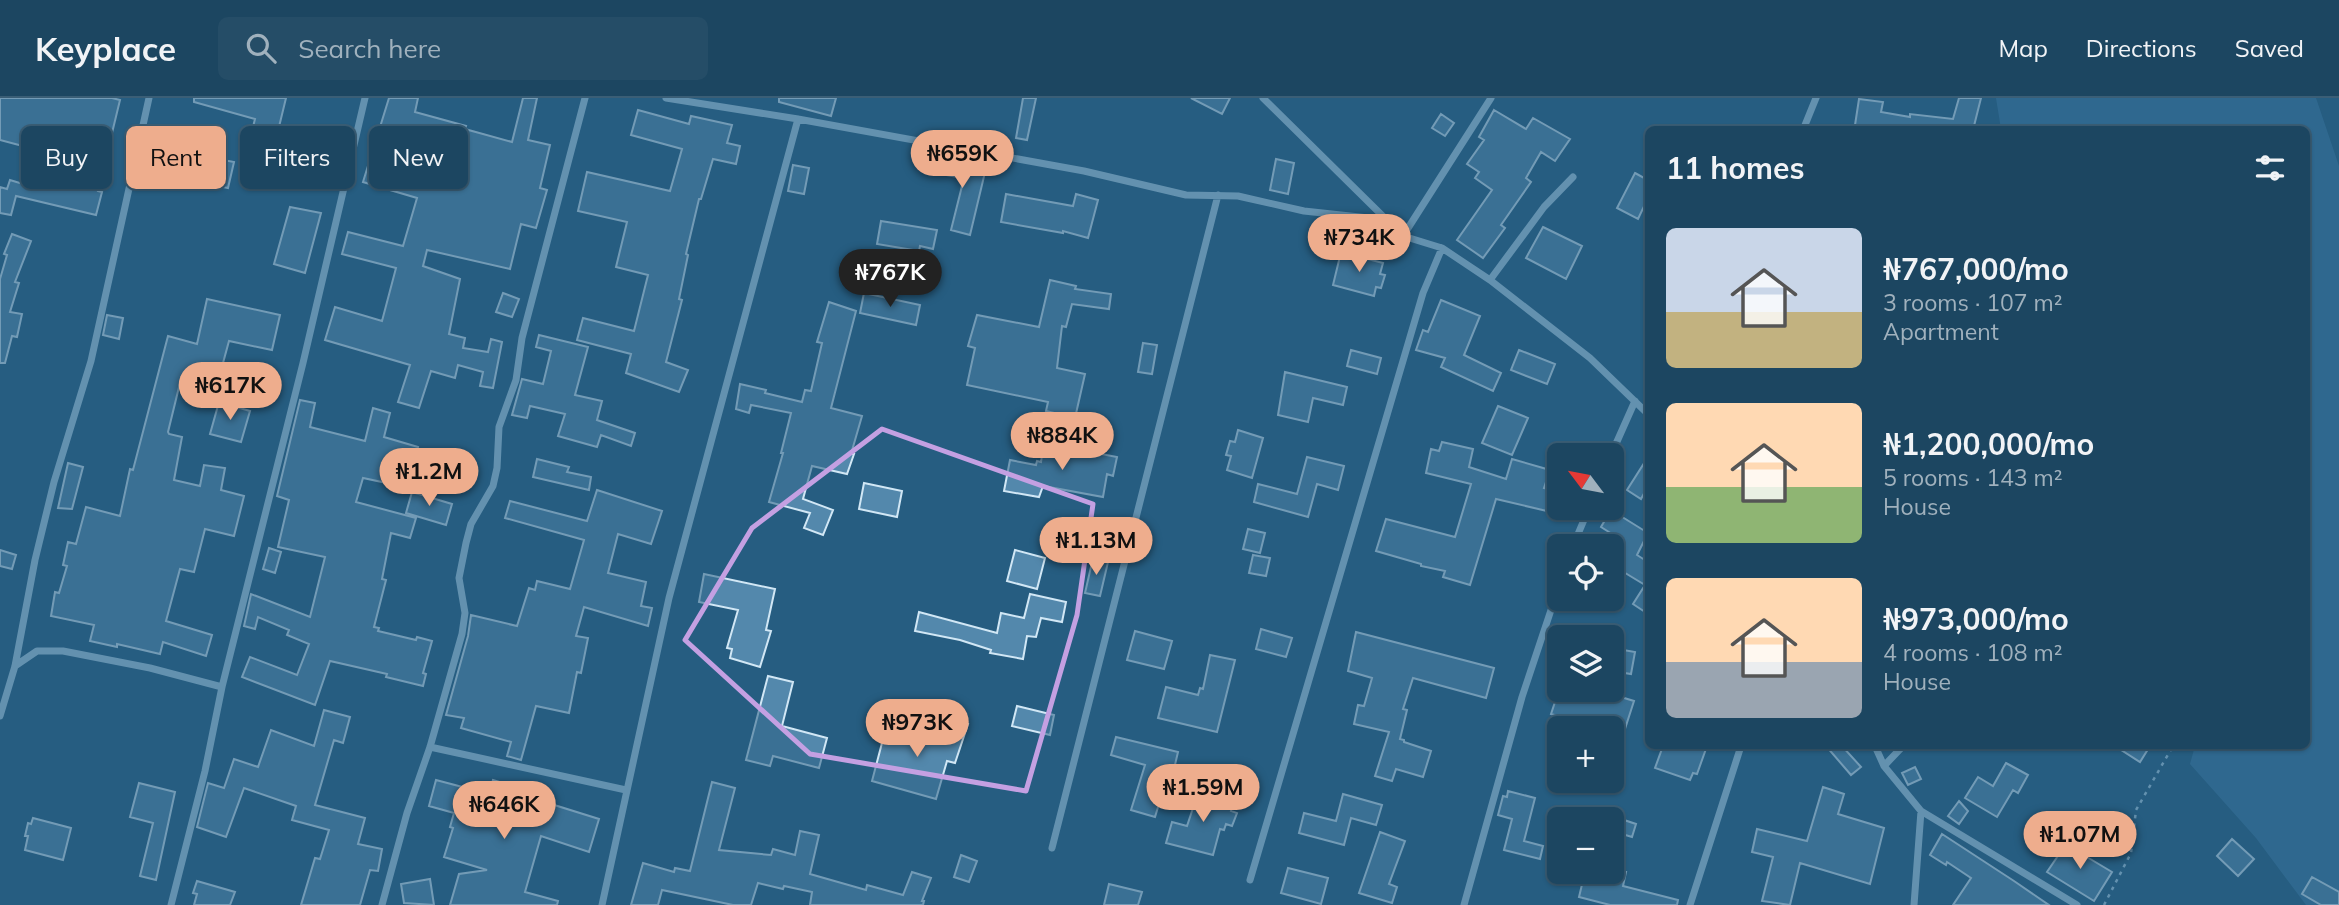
<!DOCTYPE html>
<html lang="en">
<head>
<meta charset="utf-8">
<style>
	:root { --surface:#1c4661; --page:#254d67; --text:#f1f3f6; --muted:#a0b1bd; --line:#3a5e76; --accent:#eead8d }
	body { margin:0; font-family:Mulish,sans-serif; background:var(--page); color:var(--text); height:100vh; display:flex; flex-direction:column; font-size:26px; white-space:nowrap }
	* { box-sizing:border-box; margin:0 }
	p { font-size:23px; color:var(--muted) }
	.icon { flex:none; width:38px; height:38px; fill:none; stroke:currentColor; stroke-width:2; stroke-linecap:round; stroke-linejoin:round }
	.map { position:relative; flex:1; overflow:hidden }
	.drawer { position:absolute; left:1645px; top:28px; width:665px; height:623px; display:flex; flex-direction:column; background:var(--surface); border-radius:10px; box-shadow:0 2px 5px #0004,0 0 0 2px var(--line) }
	.drawer>* { flex:none }
	.banner { position:absolute; left:21px; top:28px; width:665px; height:63px; display:flex; gap:14px }
	.needle { width:46px; rotate:302deg }
	.controls { position:absolute; left:1547px; top:345px; display:grid; gap:14px }
	.controls a { display:grid; place-items:center; width:77px; height:77px; border-radius:10px; background:var(--surface); box-shadow:0 2px 5px #0004,0 0 0 2px var(--line); font-size:35px }
	.price { position:absolute; translate:-50% -60px; padding:0 16px; border-radius:24px; background:var(--accent); color:#111; font-size:23px; line-height:46px; filter:drop-shadow(0 2px 4px #0008) }
	.price::after { content:''; position:absolute; left:50%; top:42px; width:21px; height:16px; margin-left:-10px; background:inherit; clip-path:polygon(0 0,100% 0,50% 100%) }
	.price.on { background:#222; color:#fff }
	ul { padding:0; list-style:none }
	li { display:flex; align-items:center; gap:21px; height:175px; padding:0 21px }
	li span { display:grid; place-items:center; flex:none; width:196px; height:140px; border-radius:10px; color:#555 }
	li>.icon { margin-inline-start:auto }
	span .icon { width:84px; height:84px; fill:#fffc; stroke-width:1 }
	li b { font-size:30px }
	h2 { display:flex; justify-content:space-between; align-items:center; height:84px; padding:0 21px; font-size:30px }
	.pill { padding:0 24px; border-radius:10px; background:var(--surface); box-shadow:0 2px 5px #0004,0 0 0 2px var(--line); font-size:24px; line-height:63px }
	.pill.on { background:var(--accent); color:#111 }
	header { display:flex; align-items:center; gap:42px; box-sizing:border-box; height:98px; padding:0 35px; background:var(--surface); border-bottom:2px solid var(--line) }
	header strong { font-size:33px }
	nav { display:flex; gap:38px; margin-inline-start:auto; font-size:24px }
	.search { width:490px; height:63px; background:var(--page); display:flex; align-items:center; gap:18px; box-sizing:border-box; padding:0 24px; border-radius:10px; color:var(--muted); font-size:26px }
	.map>svg:first-child { display:block }
	.green { fill:#3b779f }
	.building { fill:#5388ac; stroke:#d1e7f5; stroke-width:2 }
	.lines { fill:none; stroke-linecap:round; stroke-linejoin:round }
	.path { stroke:#aed1e6; stroke-width:2.5; stroke-dasharray:3.5 5; stroke-linecap:butt }
	.street { stroke:#aed1e6; stroke-width:7 }
	.marked { fill:none; stroke:#c4a0e2; stroke-width:5; stroke-linejoin:round }
</style>
</head>
<body>
<header>
<strong>Keyplace</strong>
<div class="search"><svg class="icon" aria-label="search" viewBox="0 0 24 24"><circle cx="10" cy="10" r="6"/><path d="M15 15l6 6"/></svg>Search here</div>
<nav><a>Map</a><a>Directions</a><a>Saved</a></nav>
</header>
<div class="map">
<svg width="2339" height="807" viewBox="0 0 2339 807">
	<rect width="100%" height="100%" fill="#265d81"/>
	<!-- green -->
	<path class="green" d="M1996 0H2316L2339 68V807H2306L2256 740 2190 666 2195 648H2306V32L2001 31Z"/>
	<!-- building -->
	<path class="building" d="M0 0H112L120 2 98 93 102 94 96 117 16 98 11 117 0 115V89L7 91 10 82 23 86 34 51 0 42Z
		M194 0H286L278 33 292 36 287 56 281 55 279 65 246 57 255 21 194 4Z
		M389 0H418L415 14 466 28 465 31 512 44 523 0H537L528 42 550 47 540 90 547 92 536 130 521 126 510 171 427 152 423 168 460 181 449 236 465 240 463 250 488 254 491 241 502 244 493 290 480 288 483 274 458 267 455 280 431 273 419 310 398 304 410 267 325 242 335 209 382 223 396 170 342 156 348 134 403 148 417 100 363 84Z
		M779 0H836L831 18 779 4Z
		M1023 0H1036L1027 42 1016 40Z
		M1191 0H1230L1222 16Z
		M1959 0H1981L1973 32H1883L1855 27 1859 1 1883 4 1881 14 1910 19V16L1953 21Z
		M638 12 689 26 691 18 732 27 727 45 740 48 736 66 713 61 701 101H699L686 156 688 157 679 201 682 202 666 264 688 272 679 294 626 275 631 256 577 242 583 220 634 233 648 177 616 169 627 124 578 113 587 74 670 93 682 51 631 37Z
		M1494 12 1526 31 1533 20 1570 41 1555 63 1541 54 1526 80 1531 84 1501 127 1505 130 1483 160 1457 142 1492 92 1475 80 1479 74 1467 66 1484 42 1479 39Z
		M1441 16 1454 25 1445 38 1432 30Z
		M161 50 234 64 228 90 156 75Z
		M324 57 342 61 338 81 320 78Z
		M931 58 986 70 970 137 951 132 964 80 928 74Z
		M1276 61 1294 65 1288 96 1270 92Z
		M793 67 809 70 804 96 788 93Z
		M1635 75 1648 82V100L1638 121 1617 110Z
		M1006 96 1073 108 1076 96 1098 102 1088 140 1063 133V135L1001 124Z
		M290 109 321 115 305 175 274 166Z
		M881 123 937 132 933 151 920 148 919 153 877 146Z
		M1543 129 1582 148 1566 181 1526 160Z
		M12 136 31 143 15 184 19 185 10 214 22 216 17 239 12 238 5 265H0V181L7 157 4 156Z
		M1341 154 1383 165 1380 176 1385 177 1381 190 1376 189 1374 198 1333 187Z
		M1050 182 1076 188 1075 191 1111 196 1109 211 1072 206 1066 229 1062 228 1057 270 1085 276 1075 320 1046 313 1048 304 967 287 975 250 968 248 977 217 1039 229Z
		M503 195 519 201 512 219 496 214Z
		M864 195 920 207 916 227 860 215Z
		M207 201 280 217 272 252 229 243 217 287 184 279 182 286 180 285 168 334 169 336 182 339 174 382 200 388 204 367 225 370 221 392 244 398 234 438 205 431 194 474 180 471 166 523 212 537 206 558 163 544 160 556 117 546V549L90 543 94 527 51 518 55 494 59 495 67 468 63 467 68 444 76 446 86 409 120 418 130 371 133 372 168 238 197 246Z
		M1441 202 1480 218 1464 257 1501 275 1493 293 1441 269 1445 260 1416 252 1423 232 1428 234Z
		M829 204 856 213 831 310 862 318 851 356H854L847 376 812 368 803 401 833 412 823 437 804 430 810 415 769 404 783 355H781L791 315 751 307 749 315 736 311 740 286 766 292 765 295 802 304 805 292 811 293 822 245 817 244Z
		M107 217 123 220 119 241 103 237Z
		M539 237 588 249 575 297 602 303 597 322 635 335 631 348 601 337 597 349 558 338 565 316 530 308 527 320 512 317 522 281 543 286 551 253 536 249Z
		M1143 245 1157 247 1152 276 1138 274Z
		M1351 252 1381 260 1377 276 1347 268Z
		M1519 252 1555 266 1547 286 1511 272Z
		M1285 274 1347 289 1343 307 1313 300 1308 324 1278 317Z
		M300 302 315 305 310 329 365 343 373 310 390 315 384 339 418 349 410 390 363 380 356 404 416 420 410 440 391 435 382 481 386 482 374 529 379 530 378 533 416 542 417 539 432 543 423 575 426 576 423 588 386 579 387 576 330 563 315 607 242 579 250 559 297 577 309 546 287 537 289 532 258 519 255 531 244 528 251 496 310 519 325 459 278 449 289 402 277 398Z
		M219 304 250 313 241 344 210 336Z
		M1498 308 1528 320 1512 357 1482 345Z
		M1238 332 1263 340 1252 380 1227 372 1231 358 1226 357 1230 343 1235 344Z
		M1442 344 1473 351 1469 369 1506 381 1512 361 1550 372 1544 390 1556 393 1551 414 1496 401 1470 487 1443 479 1445 473 1421 468V466L1376 453 1386 421 1455 439 1471 386 1426 375 1431 351 1439 353Z
		M1044 345 1117 359 1113 378 1107 376 1103 399 1043 388 1039 399 1004 393 1010 362 1036 367 1037 363 1041 364Z
		M1307 359 1344 368 1338 392 1317 386 1308 419 1254 404 1258 386 1297 396Z
		M1648 359V388L1641 401 1627 392Z
		M537 361 569 369 567 374 591 379 589 392 533 379Z
		M68 365 83 369 72 411 58 410Z
		M864 385 902 393 897 419 859 411Z
		M597 392 662 413 651 446 618 436 608 475 646 484 641 508 652 510 648 528 584 509 576 538 588 540 581 575 577 574 569 615 536 608 521 662 507 658 511 644 461 630 464 620 446 617 468 538 471 517 517 528 529 490 535 492 537 483 570 491 584 442 505 420 510 403 587 423Z
		M412 394 452 406 446 427 406 415Z
		M1611 412 1648 435 1637 457 1648 464V516L1633 506 1645 487 1612 467V436L1601 429Z
		M1248 431 1265 435 1260 455 1243 451Z
		M269 450 281 454 275 475 263 471Z
		M0 452 16 457 12 471 0 468Z
		M1015 452 1045 460 1037 491 1007 483Z
		M1253 457 1270 460 1266 478 1249 475Z
		M1093 460 1108 464 1100 498 1085 495Z
		M704 476 775 491 766 532 771 533 760 569 730 560 732 551 727 550 738 512 699 504Z
		M1030 496 1066 504 1062 524 1041 520 1036 539 1027 538 1023 561 990 555 991 552 960 542 915 533 919 514 997 535 1001 515 1024 520Z
		M1261 531 1292 540 1286 559 1256 551Z
		M1135 533 1172 543 1164 571 1127 562Z
		M1356 534 1494 570 1486 600 1413 580 1403 611 1407 612 1400 641 1404 642V644L1431 653 1423 679 1396 671 1392 683 1375 678 1389 634 1354 626 1358 607 1364 608 1372 580 1348 573Z
		M1612 550 1635 554 1631 576 1612 573Z
		M1210 557 1235 562 1217 634 1158 620 1166 589 1198 597 1200 590 1203 591Z
		M768 578 793 584 782 628 827 640 819 670 773 658 770 668 746 662Z
		M1559 592H1598L1634 603 1623 637 1612 634V630H1599L1551 616Z
		M1017 608 1054 617 1050 637 1012 628Z
		M324 612 350 619 343 645 334 642 315 707 365 720 358 746 382 751 378 773 370 772 360 807H301L315 760 320 761 329 732 292 722 296 708 244 690 226 739 197 729 208 685 224 690 234 661 258 669 271 632 314 648Z
		M951 621 968 626 955 665 947 663 936 701 872 683 887 626 946 642Z
		M1116 639 1178 654 1174 671 1170 670 1155 719 1131 712 1145 667 1111 657Z
		M1663 648H1707L1697 676 1693 675 1690 682 1655 670Z
		M1826 648H1842L1861 669 1851 677Z
		M2115 648H2150L2140 664Z
		M2006 665 2028 677 2018 695 2013 692 1997 719 1965 700 1978 679 1993 688Z
		M1915 669 1921 681 1908 687 1902 675Z
		M436 682 489 696 493 682 506 686 505 689 517 692 516 695 599 721 589 754 541 738 525 794 558 803 557 807H450L459 776 487 772 444 759 453 730 450 729 454 715 429 708Z
		M712 684 735 690 719 752 771 757 773 751 795 757 800 733 819 737 810 776 866 792 867 787 903 797 912 774 931 780 922 803H924L923 807H810L812 794 784 788 783 791 758 785 751 807H733L662 792 658 807H631L643 765 674 774 675 770 690 773Z
		M139 685 175 694 156 782 140 778 153 725 130 719Z
		M1823 689 1844 696 1838 716 1884 730 1870 786 1800 765 1790 807 1762 803 1773 759 1752 754 1757 731 1807 743Z
		M1199 692 1234 705 1231 713 1237 715 1232 728 1226 726 1224 732 1220 731 1213 757 1166 745 1172 724 1187 728Z
		M1508 693 1535 700 1524 743 1543 748 1540 761 1504 752 1512 721 1498 717 1503 698 1507 699Z
		M1343 696 1382 707 1376 727 1351 720 1344 747 1299 735 1304 715 1336 723Z
		M1959 703 1968 713 1959 726 1948 718Z
		M1612 718 1636 726 1632 739 1612 733Z
		M33 720 71 730 63 762 25 752 28 738H25L28 725 31 726Z
		M1380 734 1405 743 1389 786 1397 789 1392 805 1359 795Z
		M1942 736 2014 783 2049 807H1953L1971 780 1947 764 1946 767 1930 757Z
		M2078 741 2093 750 2087 759 2112 774 2094 803 2047 774 2062 752 2068 757Z
		M2232 741 2254 761 2238 778 2217 758Z
		M961 757 977 763 969 784 954 779Z
		M1288 770 1328 780 1321 806 1281 795Z
		M1585 774H1626L1623 788 1678 802 1677 807H1610L1579 799Z
		M2312 779 2339 794V807H2321L2302 796Z
		M430 781 434 807 404 805 401 786Z
		M197 783 235 794 230 807H194L197 796 193 795Z
		M1109 786 1142 794 1138 807H1104Z"/>
	<g class="lines">
		<!-- path -->
		<path class="path" d="M2104 807 2131 755 2136 712 2173 648"/>
		<!-- street -->
		<path class="street" d="M666 0 798 21 1084 73 1186 97 1238 98 1304 113 1387 122
			M1263 0 1403 138 1442 150 1490 182 1590 260 1648 316
			M1803 32 1816 0
			M1403 138 1491 0
			M1490 182 1544 109 1573 79
			M1611 357 1635 303
			M1573 448 1589 410
			M15 568 37 553H63L150 570 222 589
			M0 618 15 568 35 462 54 384 91 263 149 0
			M1875 648 1884 668 1921 713 2077 807
			M430 649 626 692
			M1884 668 1903 648
			M1052 750 1218 97
			M1250 782 1423 195 1442 150
			M171 807 205 673 222 589 303 265 365 0
			M382 807 407 715 430 649 462 536 465 515 459 480 466 445 471 426 493 388 497 370 499 329 516 282 522 240 585 0
			M602 807 669 500 798 21
			M1464 807 1522 599 1559 488
			M1690 807 1741 648
			M1914 807 1921 713"/>
	</g>
	<!-- marked area -->
	<path d="M0 0H2339V807H0ZM882 331 1093 406 1077 517 1026 693 810 656 685 542 752 430Z" fill="#265d81" fill-opacity=".55" fill-rule="evenodd"/>
	<path class="marked" d="M882 331 1093 406 1077 517 1026 693 810 656 685 542 752 430Z"/>
</svg>
<div class="controls">
<a><svg class="needle" viewBox="-14 -14 28 28"><path d="M0-13l5 13h-10z" fill="#e53935"/><path d="M0 13l5-13h-10z" fill="#a0b1bd"/></svg></a>
<a><svg class="icon" aria-label="locate" viewBox="0 0 24 24"><circle cx="12" cy="12" r="6"/><path d="M12 2v4M12 18v4M2 12h4M18 12h4"/></svg></a>
<a><svg class="icon" aria-label="layers" viewBox="0 0 24 24"><path d="M12 4l9 5-9 5-9-5zM3 14l9 5 9-5"/></svg></a>
<a>+</a>
<a>−</a>
</div>
<b class="price" style="left:962px;top:92px">₦659K</b>
<b class="price" style="left:1359px;top:176px">₦734K</b>
<b class="price on" style="left:890px;top:211px">₦767K</b>
<b class="price" style="left:230px;top:324px">₦617K</b>
<b class="price" style="left:1062px;top:374px">₦884K</b>
<b class="price" style="left:429px;top:410px">₦1.2M</b>
<b class="price" style="left:1096px;top:479px">₦1.13M</b>
<b class="price" style="left:917px;top:661px">₦973K</b>
<b class="price" style="left:1203px;top:726px">₦1.59M</b>
<b class="price" style="left:504px;top:743px">₦646K</b>
<b class="price" style="left:2080px;top:773px">₦1.07M</b>
<div class="banner">
<a class="pill">Buy</a>
<a class="pill on">Rent</a>
<a class="pill">Filters</a>
<a class="pill">New</a>
</div>
<section class="drawer">
<h2>11 homes<svg class="icon" aria-label="filters" viewBox="0 0 24 24"><path d="M4 7h16M4 17h16"/><circle cx="9" cy="7" r="2"/><circle cx="15" cy="17" r="2"/></svg></h2>
<ul>
<li><span style="background:linear-gradient(#c9d6e8 60%,#c2b280 0)"><svg class="icon" aria-label="home" viewBox="0 0 24 24"><path d="M3 11l9-7 9 7M6 9v11h12V9"/></svg></span><div><b>₦767,000/mo</b><p>3 rooms · 107 m²</p><p>Apartment</p></div></li>
<li><span style="background:linear-gradient(#ffd9b3 60%,#8fb573 0)"><svg class="icon" aria-label="home" viewBox="0 0 24 24"><path d="M3 11l9-7 9 7M6 9v11h12V9"/></svg></span><div><b>₦1,200,000/mo</b><p>5 rooms · 143 m²</p><p>House</p></div></li>
<li><span style="background:linear-gradient(#ffd9b3 60%,#9aa5b1 0)"><svg class="icon" aria-label="home" viewBox="0 0 24 24"><path d="M3 11l9-7 9 7M6 9v11h12V9"/></svg></span><div><b>₦973,000/mo</b><p>4 rooms · 108 m²</p><p>House</p></div></li>
</ul>
</section>
</div>
</body>
</html>
